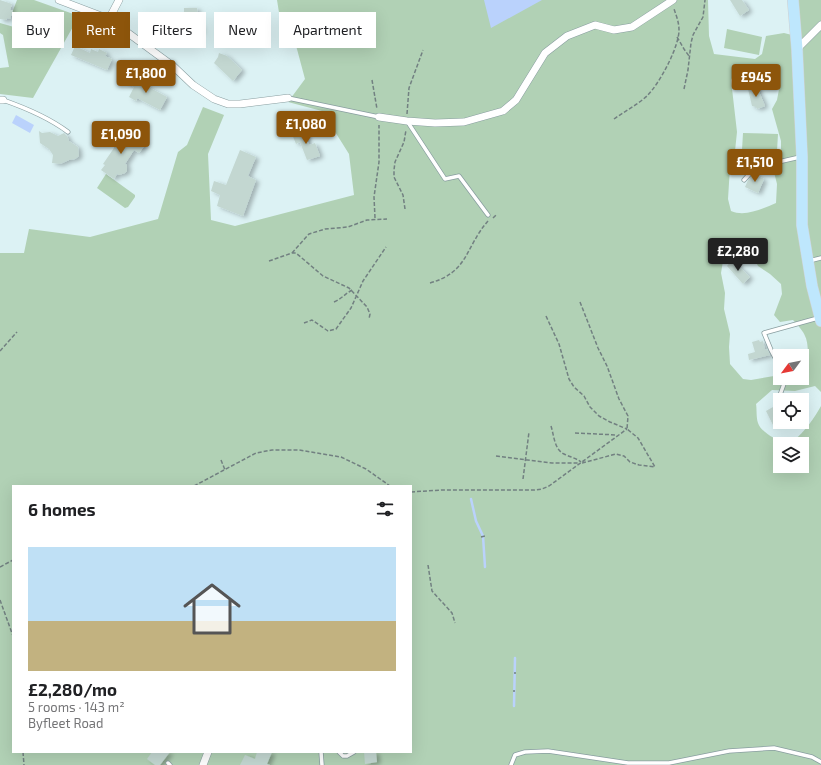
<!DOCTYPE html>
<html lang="en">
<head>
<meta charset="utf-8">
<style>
	:root { --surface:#fff; --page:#f6f6f6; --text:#202124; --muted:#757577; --accent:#8d550b }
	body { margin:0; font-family:"Exo 2",sans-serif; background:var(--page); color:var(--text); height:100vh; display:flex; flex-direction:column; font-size:15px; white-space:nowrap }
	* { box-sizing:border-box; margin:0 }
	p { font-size:13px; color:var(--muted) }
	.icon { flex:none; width:22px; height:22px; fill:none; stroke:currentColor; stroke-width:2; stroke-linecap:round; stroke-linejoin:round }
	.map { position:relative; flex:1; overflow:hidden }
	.sheet { position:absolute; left:12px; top:485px; width:400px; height:268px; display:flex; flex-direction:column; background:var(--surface); border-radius:0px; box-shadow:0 4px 16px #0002 }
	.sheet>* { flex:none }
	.guide { position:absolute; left:12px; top:12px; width:400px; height:36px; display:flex; gap:8px }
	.needle { width:26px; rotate:238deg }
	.fabs { position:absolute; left:773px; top:349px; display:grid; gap:8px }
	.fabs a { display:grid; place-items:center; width:36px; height:36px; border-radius:0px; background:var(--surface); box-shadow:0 4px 16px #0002; font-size:20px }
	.price { position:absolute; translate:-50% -34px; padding:0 9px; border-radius:4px; background:var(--accent); color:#fff; font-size:13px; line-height:26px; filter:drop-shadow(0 1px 2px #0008) }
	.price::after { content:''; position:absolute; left:50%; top:24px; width:12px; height:9px; margin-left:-6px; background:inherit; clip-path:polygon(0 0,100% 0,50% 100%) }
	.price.on { background:#222; color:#fff }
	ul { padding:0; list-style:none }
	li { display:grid; align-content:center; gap:8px; height:212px; padding:0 16px }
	li span { display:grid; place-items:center; height:124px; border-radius:0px; color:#555 }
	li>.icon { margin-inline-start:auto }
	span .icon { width:72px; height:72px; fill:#fffc; stroke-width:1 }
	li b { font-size:17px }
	h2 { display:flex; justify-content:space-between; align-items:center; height:48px; padding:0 16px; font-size:17px }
	.pill { padding:0 14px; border-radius:0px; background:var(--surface); box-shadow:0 4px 16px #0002; font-size:14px; line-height:36px }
	.pill.on { background:var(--accent); color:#fff }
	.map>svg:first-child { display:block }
	.green { fill:#b1d1b5; fill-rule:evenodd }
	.water { fill:#bad2fc }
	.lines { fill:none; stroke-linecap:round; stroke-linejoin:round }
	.stream { stroke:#bad2fc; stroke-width:2.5 }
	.building { fill:#c3d7d1; filter:url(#shadow) }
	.service-casing { stroke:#899ea0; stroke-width:5 }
	.minor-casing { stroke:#899ea0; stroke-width:8 }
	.primary-casing { stroke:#d0d1d1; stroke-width:12 }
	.path { stroke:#728081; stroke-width:1.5; stroke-dasharray:4 2; stroke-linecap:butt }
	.service { stroke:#fff; stroke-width:3.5 }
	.minor { stroke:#fff; stroke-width:7 }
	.primary { stroke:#bee7fd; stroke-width:11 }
</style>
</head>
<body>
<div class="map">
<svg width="821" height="765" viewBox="0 0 821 765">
	<defs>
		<filter id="shadow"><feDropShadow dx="3.5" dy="2" stdDeviation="2" flood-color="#0004"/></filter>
	</defs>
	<rect width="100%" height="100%" fill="#dcf2f4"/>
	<!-- green -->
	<path class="green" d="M17 0H34L79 16 33 98 0 94V68L9 67 3 35 0 33V23L14 27 19 25 21 22 14 20 16 15 12 13Z
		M277 0H708L709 36 714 54 755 59 762 54 766 36 784 33 796 36 793 0H821V392L815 386 795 391 772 390 756 404C757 409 756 417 758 423 761 433 783 446 794 440 804 433 815 417 821 406V765H0V253H24L29 229 90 237 158 219 178 152 187 145 203 107 224 115 208 154 211 220 235 226 354 195 349 154 322 111 288 102 305 79 294 38 281 25ZM751 66C764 69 771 74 780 84L777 100 772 109 781 141V154L771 158 750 156 739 157 745 164 757 160 773 168 777 184 776 203C762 209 745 217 731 211L728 199 730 167 735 151 737 132 731 80 737 69ZM742 240 750 250 758 266 770 274 781 284 782 294 774 315 780 322 793 320C806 334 808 338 808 357L802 363V378H780V375L751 380 743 379 730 364 729 347 730 334 724 309 725 293 721 273 724 255 732 241ZM780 444H802V466H780ZM13 486H411V752H13Z
		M727 29 762 37 759 55 724 48Z
		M743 133 778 134 777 151 742 150Z
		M106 174 135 195V197L128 207 125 208 97 188Z"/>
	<!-- water -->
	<path class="water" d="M484 0H542L491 28Z
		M16 115 34 125 30 133 12 123Z"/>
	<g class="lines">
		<!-- stream -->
		<path class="stream" d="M471 499 476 521 483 536 485 567
			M514 706 515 658"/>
	</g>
	<!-- building -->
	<path class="building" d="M0 0 12 4 10 10H13L10 19 7 18 6 20 0 19Z
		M730 0H742L749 10 740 16Z
		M184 8H197L199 26H201V32L169 34V27L184 26Z
		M75 46 90 53 91 49 98 52 99 49 107 53 105 56 112 59 107 70 71 55Z
		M219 53 227 56 242 70 233 81 214 63 218 57Z
		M128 76 167 97 160 110 137 98 136 101 129 97 134 87 125 82Z
		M757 87 765 106 757 109 756 107 752 106 748 89Z
		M304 130 309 145 315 143 320 156 307 160 300 142 296 144 292 134Z
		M39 131 42 133 50 132 58 136 64 133 67 136 69 141 78 147 79 156 75 159 69 160 60 164 52 163 53 155 49 149 40 143Z
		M128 135 145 145 139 153 134 150 125 164 127 165V171L125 173 119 175 117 174 114 179 101 170 105 165 103 164 114 148 113 137Z
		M240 150 256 157 248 176 256 180 243 216 217 206 220 195 211 191 214 181 226 185Z
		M753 174 764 179 758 193 745 187 748 180Z
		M732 260 750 277 743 284 727 266Z
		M759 340 760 342 763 341 765 350 767 349 770 355 749 360 748 354 755 352 752 342Z
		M780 403V422L773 425 766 411Z
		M152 752H170L160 765H155L147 759Z
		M257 752H272L267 764 270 765H240L245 755 255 759Z
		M364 752H376L377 762 365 764Z"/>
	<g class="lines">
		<defs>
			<path id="service" d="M288 98 379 117
				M3 100C26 108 48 117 68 132
				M407 121 445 179 459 176 488 215
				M744 180 753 170 761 166 800 157
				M809 261 821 258
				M780 367 771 350 764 333 818 318
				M783 400 780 395 785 381 784 378
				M321 752 322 765
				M339 752 343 756H347L354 752
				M168 763 170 765
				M511 765 515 755 525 752 548 751 628 763H669L729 751 774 748 812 757 821 762"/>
			<path id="minor" d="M59 0 109 19 173 66 193 85 214 99 228 104H240L288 98
				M109 19 119 0
				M797 49 821 25
				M0 100H3
				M379 117 407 121 435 123 464 122 503 111 516 100 545 53 567 36 595 25 614 30 632 27 673 0
				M203 765 208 752"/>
			<path id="primary" d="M793 0 797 49 802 157V225L812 286 821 321"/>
		</defs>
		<!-- service casing -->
		<use href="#service" class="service-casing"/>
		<!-- minor casing -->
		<use href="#minor" class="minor-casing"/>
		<!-- primary casing -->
		<use href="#primary" class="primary-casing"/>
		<!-- path -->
		<path class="path" d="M677 37 684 49 689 56
			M372 80 377 109
			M684 89 688 70 691 43 693 35 703 17 705 0
			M407 114 409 88 423 50
			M614 119C625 111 637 105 647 96 660 83 679 47 679 30 679 22 676 15 674 9
			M405 209 403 195 394 177V170L395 162 404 142 406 130
			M375 218 374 197 379 162V125
			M493 218 496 215
			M292 253 309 234 325 229 348 227 367 220 387 219
			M269 261 292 253H296L323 276 349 288 367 307 370 314 369 319
			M430 283C469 272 465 247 488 221
			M334 302C341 299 345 294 352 290
			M580 302 598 348 607 366 619 399 628 416 627 429 638 438 655 467
			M546 316 559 344 569 379 574 387 584 396 590 407 599 416 610 422 627 429
			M304 323 312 320 328 331 336 329 351 308 363 281 386 247
			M0 351 17 332
			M551 426C554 435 554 449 564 454 570 457 576 458 581 462
			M575 433 617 435
			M496 456 552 463H578
			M221 460 225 470
			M582 463 616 454 624 456 630 462 639 465 655 467
			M523 479 529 432
			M194 486 256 453 272 450H299L341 457 366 469 390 486
			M411 492 441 490H534L542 489 549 486 627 429
			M481 537 485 536
			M428 565 432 591 452 613 455 623
			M0 567 13 560
			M0 600 13 636
			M514 673H516
			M513 691H515
			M23 752 24 765"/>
		<!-- service -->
		<use href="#service" class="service"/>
		<!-- minor -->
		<use href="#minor" class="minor"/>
		<!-- primary -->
		<use href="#primary" class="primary"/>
	</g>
</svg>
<div class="fabs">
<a><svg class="needle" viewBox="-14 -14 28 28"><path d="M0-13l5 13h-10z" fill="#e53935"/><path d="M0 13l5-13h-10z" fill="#757577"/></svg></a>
<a><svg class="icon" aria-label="locate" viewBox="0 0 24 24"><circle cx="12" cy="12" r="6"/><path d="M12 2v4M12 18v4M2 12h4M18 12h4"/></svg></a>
<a><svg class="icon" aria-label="layers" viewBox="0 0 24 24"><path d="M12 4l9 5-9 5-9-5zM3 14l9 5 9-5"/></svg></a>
</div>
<b class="price" style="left:146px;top:94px">£1,800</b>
<b class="price" style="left:756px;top:98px">£945</b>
<b class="price" style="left:306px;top:145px">£1,080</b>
<b class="price" style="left:121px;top:155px">£1,090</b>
<b class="price" style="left:755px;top:183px">£1,510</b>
<b class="price on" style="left:738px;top:272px">£2,280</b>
<div class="guide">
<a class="pill">Buy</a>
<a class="pill on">Rent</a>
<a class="pill">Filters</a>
<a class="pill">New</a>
<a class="pill">Apartment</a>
</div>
<section class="sheet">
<h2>6 homes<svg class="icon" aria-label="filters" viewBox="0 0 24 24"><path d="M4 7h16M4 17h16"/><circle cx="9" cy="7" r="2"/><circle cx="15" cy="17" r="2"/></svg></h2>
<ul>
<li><span style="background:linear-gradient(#bfe0f5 60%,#c2b280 0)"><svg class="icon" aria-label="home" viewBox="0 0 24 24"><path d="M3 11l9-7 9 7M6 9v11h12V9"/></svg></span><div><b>£2,280/mo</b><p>5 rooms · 143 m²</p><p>Byfleet Road</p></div></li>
</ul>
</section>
</div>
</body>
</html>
